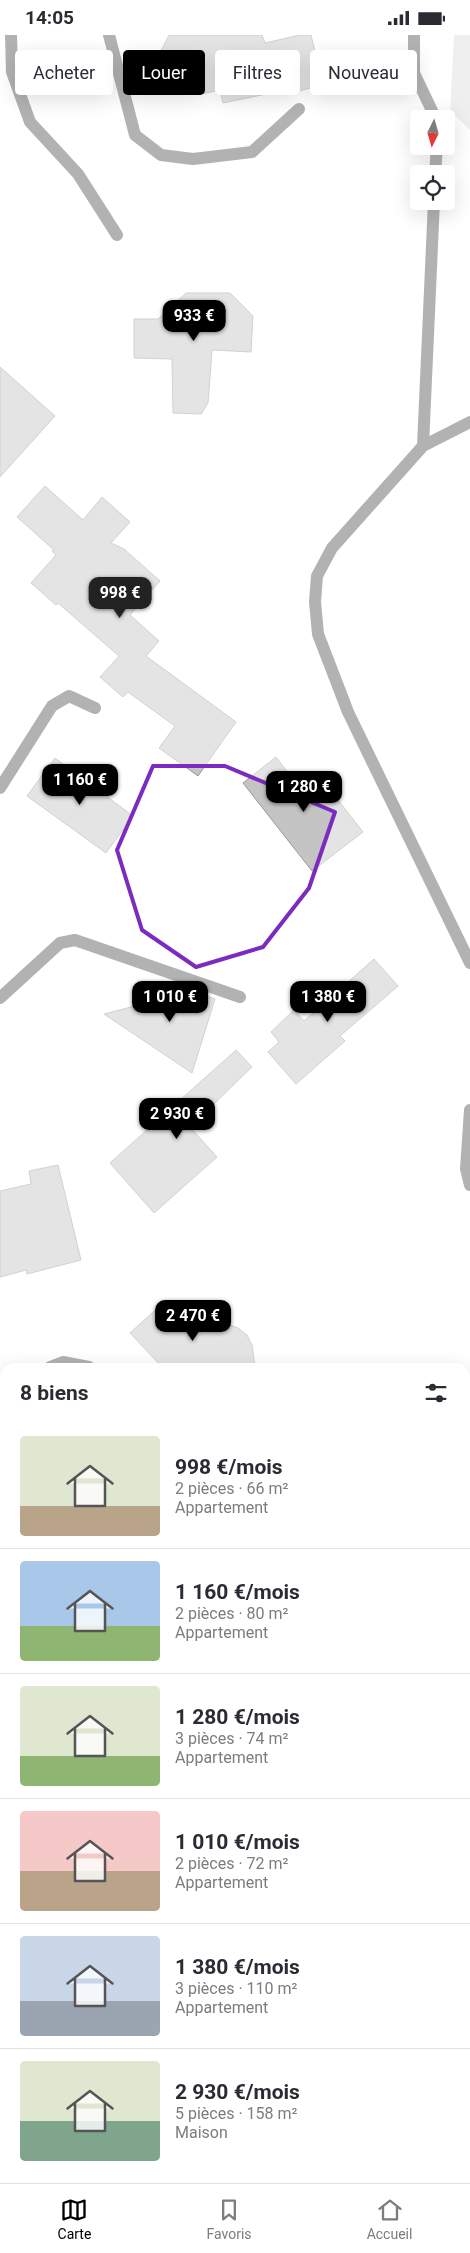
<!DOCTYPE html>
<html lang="fr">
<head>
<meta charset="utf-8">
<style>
	:root { --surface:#fff; --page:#f7f7f7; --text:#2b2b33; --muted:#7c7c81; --line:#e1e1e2; --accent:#000 }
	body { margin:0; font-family:Roboto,sans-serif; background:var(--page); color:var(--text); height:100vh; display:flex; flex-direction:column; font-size:19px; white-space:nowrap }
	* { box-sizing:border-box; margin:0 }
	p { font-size:16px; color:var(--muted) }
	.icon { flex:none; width:28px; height:28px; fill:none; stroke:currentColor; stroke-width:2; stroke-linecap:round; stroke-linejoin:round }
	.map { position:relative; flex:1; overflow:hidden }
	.sheet { position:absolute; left:0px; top:1328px; width:470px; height:821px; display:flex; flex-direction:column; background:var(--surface); border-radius:15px 15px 0 0; box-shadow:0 5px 20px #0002 }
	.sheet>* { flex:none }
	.banner { position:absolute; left:15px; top:15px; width:440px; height:45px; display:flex; gap:10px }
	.needle { width:32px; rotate:185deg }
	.fabs { position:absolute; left:410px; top:75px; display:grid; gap:10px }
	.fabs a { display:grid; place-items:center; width:45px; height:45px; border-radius:5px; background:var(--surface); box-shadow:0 5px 20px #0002; font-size:25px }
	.price { position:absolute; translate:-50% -42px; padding:0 11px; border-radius:10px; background:var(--accent); color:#fff; font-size:16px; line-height:32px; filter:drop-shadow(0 1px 2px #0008) }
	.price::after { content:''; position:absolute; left:50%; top:30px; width:15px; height:11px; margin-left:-8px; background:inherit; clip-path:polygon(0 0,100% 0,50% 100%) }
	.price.selected { background:#222; color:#fff }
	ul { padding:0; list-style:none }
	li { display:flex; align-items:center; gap:15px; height:125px; padding:0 20px }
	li+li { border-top:1px solid var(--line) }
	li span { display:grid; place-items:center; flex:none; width:140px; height:100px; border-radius:5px; color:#555 }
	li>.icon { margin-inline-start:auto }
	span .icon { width:60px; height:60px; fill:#fffc; stroke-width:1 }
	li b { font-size:21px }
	h2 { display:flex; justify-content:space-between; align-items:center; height:60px; padding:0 20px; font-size:21px }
	.pill { padding:0 18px; border-radius:5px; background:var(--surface); box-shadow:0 5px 20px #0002; font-size:18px; line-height:45px }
	.pill.selected { background:var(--accent); color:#fff }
	.status { display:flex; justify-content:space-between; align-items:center; height:35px; padding:0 25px; background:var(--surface); direction:ltr }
	.status svg { height:14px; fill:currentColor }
	.tabs { display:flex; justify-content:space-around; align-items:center; height:70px; border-top:1px solid var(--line); background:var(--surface); font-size:14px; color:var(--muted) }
	.tabs a { display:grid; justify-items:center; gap:2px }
	.tabs .selected { color:var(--accent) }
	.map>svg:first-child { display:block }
	.green { fill:#dcdcdc }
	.building { fill:#c4c4c4; stroke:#999 }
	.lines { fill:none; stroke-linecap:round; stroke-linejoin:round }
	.major-casing { stroke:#dbdbdb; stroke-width:14 }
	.minor { stroke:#555; stroke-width:12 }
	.major { stroke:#000; stroke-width:12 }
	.marked { fill:none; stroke:#7b2cbf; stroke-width:4; stroke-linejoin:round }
</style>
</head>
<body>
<div class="status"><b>14:05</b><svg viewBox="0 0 49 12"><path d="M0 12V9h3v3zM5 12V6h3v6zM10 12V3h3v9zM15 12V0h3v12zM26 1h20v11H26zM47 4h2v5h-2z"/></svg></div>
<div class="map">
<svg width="470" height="2148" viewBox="0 0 470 2148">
	<rect width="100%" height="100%" fill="#fff"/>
	<!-- green -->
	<path class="green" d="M454 0H470V95L450 76Z
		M465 2049 470 2051V2148H239L242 2144H465Z"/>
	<!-- building -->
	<path class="building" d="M169 0H262L265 8 300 0H311L323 50 282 60 281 56 223 68 220 55 197 60 191 35 159 20Z
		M186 258H230L253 281 251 317 212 315 208 368 201 379 173 378 172 324 134 323V284H158Z
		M0 332 55 381 0 442Z
		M45 451 83 485 102 462 130 487 111 508 124 514 160 546 130 580 159 606 146 621 236 687 198 741 159 713 175 691 128 657 123 662 100 642 119 621 58 568 56 570 31 548 56 520 52 516 54 515 17 482Z
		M276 722 299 752 317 738 363 797 312 836 243 748Z
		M55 723 133 781 106 818 27 761Z
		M374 924 398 951 340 1001 345 1006 296 1049 268 1017 279 1007 271 997 294 975 304 986Z
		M166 947 215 964 192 1038 104 979 154 966Z
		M236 1015 252 1032 190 1092 217 1122 154 1178 110 1128Z
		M58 1130 81 1225 27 1239 26 1235 0 1242V1156L31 1149 29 1136Z
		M164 1267 191 1296 194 1293 196 1296 209 1284 215 1289H227L238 1293 247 1300 252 1310 255 1332H162L130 1298Z"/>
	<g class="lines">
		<defs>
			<path id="major" d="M0 1692 5 1695
				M465 1982 470 1983"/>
		</defs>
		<!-- major casing -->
		<use href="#major" class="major-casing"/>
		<!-- minor -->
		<path class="minor" d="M11 0 12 37 30 87 78 139 117 200
			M109 0 135 100 161 120 193 124 252 117 299 74
			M414 0V38L436 84
			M435 139 437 111
			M470 387 423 411 332 513 317 541 315 567 318 599 348 677 470 928
			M423 411 434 166
			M0 753 52 671 69 661 95 673
			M0 963 60 908 75 905 240 962
			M470 1075 466 1134 470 1150
			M50 1332 63 1327 89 1332
			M0 1367 5 1362
			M178 2148 181 2144"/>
		<!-- major -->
		<use href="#major" class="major"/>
	</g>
	<!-- marked area -->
	<path d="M0 0H470V2148H0ZM153 731H225L335 777 309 853 263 912 196 932 142 895 117 815Z" fill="#fff" fill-opacity=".55" fill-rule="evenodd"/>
	<path class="marked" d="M153 731H225L335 777 309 853 263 912 196 932 142 895 117 815Z"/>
</svg>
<div class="fabs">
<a><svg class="needle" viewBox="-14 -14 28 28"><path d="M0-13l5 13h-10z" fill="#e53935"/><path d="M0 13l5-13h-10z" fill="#7c7c81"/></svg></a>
<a><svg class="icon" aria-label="locate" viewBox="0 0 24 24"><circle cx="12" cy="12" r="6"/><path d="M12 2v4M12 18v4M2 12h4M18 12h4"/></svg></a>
</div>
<b class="price" style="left:194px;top:307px">933 €</b>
<b class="price selected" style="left:120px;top:584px">998 €</b>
<b class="price" style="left:80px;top:771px">1 160 €</b>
<b class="price" style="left:304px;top:778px">1 280 €</b>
<b class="price" style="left:170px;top:988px">1 010 €</b>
<b class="price" style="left:328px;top:988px">1 380 €</b>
<b class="price" style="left:177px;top:1105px">2 930 €</b>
<b class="price" style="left:193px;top:1307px">2 470 €</b>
<div class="banner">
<a class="pill">Acheter</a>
<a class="pill selected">Louer</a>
<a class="pill">Filtres</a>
<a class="pill">Nouveau</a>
</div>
<section class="sheet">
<h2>8 biens<svg class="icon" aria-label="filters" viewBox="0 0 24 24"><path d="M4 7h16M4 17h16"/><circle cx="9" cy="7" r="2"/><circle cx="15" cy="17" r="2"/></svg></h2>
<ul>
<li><span style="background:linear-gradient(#dfe7d0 70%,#b9a48a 0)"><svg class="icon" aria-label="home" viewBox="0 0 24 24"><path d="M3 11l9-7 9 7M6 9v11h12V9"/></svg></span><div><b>998 €/mois</b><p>2 pièces · 66 m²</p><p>Appartement</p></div></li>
<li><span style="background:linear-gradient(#a9c7e8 65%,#8fb573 0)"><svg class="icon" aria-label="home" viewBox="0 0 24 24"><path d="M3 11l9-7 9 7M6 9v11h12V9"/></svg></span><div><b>1 160 €/mois</b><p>2 pièces · 80 m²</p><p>Appartement</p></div></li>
<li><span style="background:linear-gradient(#dfe7d0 70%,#8fb573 0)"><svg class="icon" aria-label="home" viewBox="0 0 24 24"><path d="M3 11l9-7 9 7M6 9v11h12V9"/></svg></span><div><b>1 280 €/mois</b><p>3 pièces · 74 m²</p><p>Appartement</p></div></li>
<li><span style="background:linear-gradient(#f6c9c9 60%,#b9a48a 0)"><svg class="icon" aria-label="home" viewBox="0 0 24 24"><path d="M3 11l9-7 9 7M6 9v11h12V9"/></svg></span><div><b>1 010 €/mois</b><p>2 pièces · 72 m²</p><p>Appartement</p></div></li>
<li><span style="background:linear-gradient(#c9d6e8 65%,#9aa5b1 0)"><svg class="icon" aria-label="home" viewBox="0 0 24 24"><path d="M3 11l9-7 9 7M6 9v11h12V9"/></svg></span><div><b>1 380 €/mois</b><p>3 pièces · 110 m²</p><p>Appartement</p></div></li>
<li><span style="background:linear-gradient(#dfe7d0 60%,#7fa58c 0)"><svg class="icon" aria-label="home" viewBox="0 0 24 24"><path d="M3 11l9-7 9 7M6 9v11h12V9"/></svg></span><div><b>2 930 €/mois</b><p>5 pièces · 158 m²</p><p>Maison</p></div></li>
</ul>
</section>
</div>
<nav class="tabs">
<a class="selected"><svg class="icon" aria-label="map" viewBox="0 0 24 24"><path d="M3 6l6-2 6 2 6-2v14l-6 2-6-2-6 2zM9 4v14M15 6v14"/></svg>Carte</a>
<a><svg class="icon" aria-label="saved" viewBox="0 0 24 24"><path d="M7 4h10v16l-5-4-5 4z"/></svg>Favoris</a>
<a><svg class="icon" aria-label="home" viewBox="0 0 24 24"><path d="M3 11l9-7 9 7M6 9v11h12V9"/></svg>Accueil</a>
</nav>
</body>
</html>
